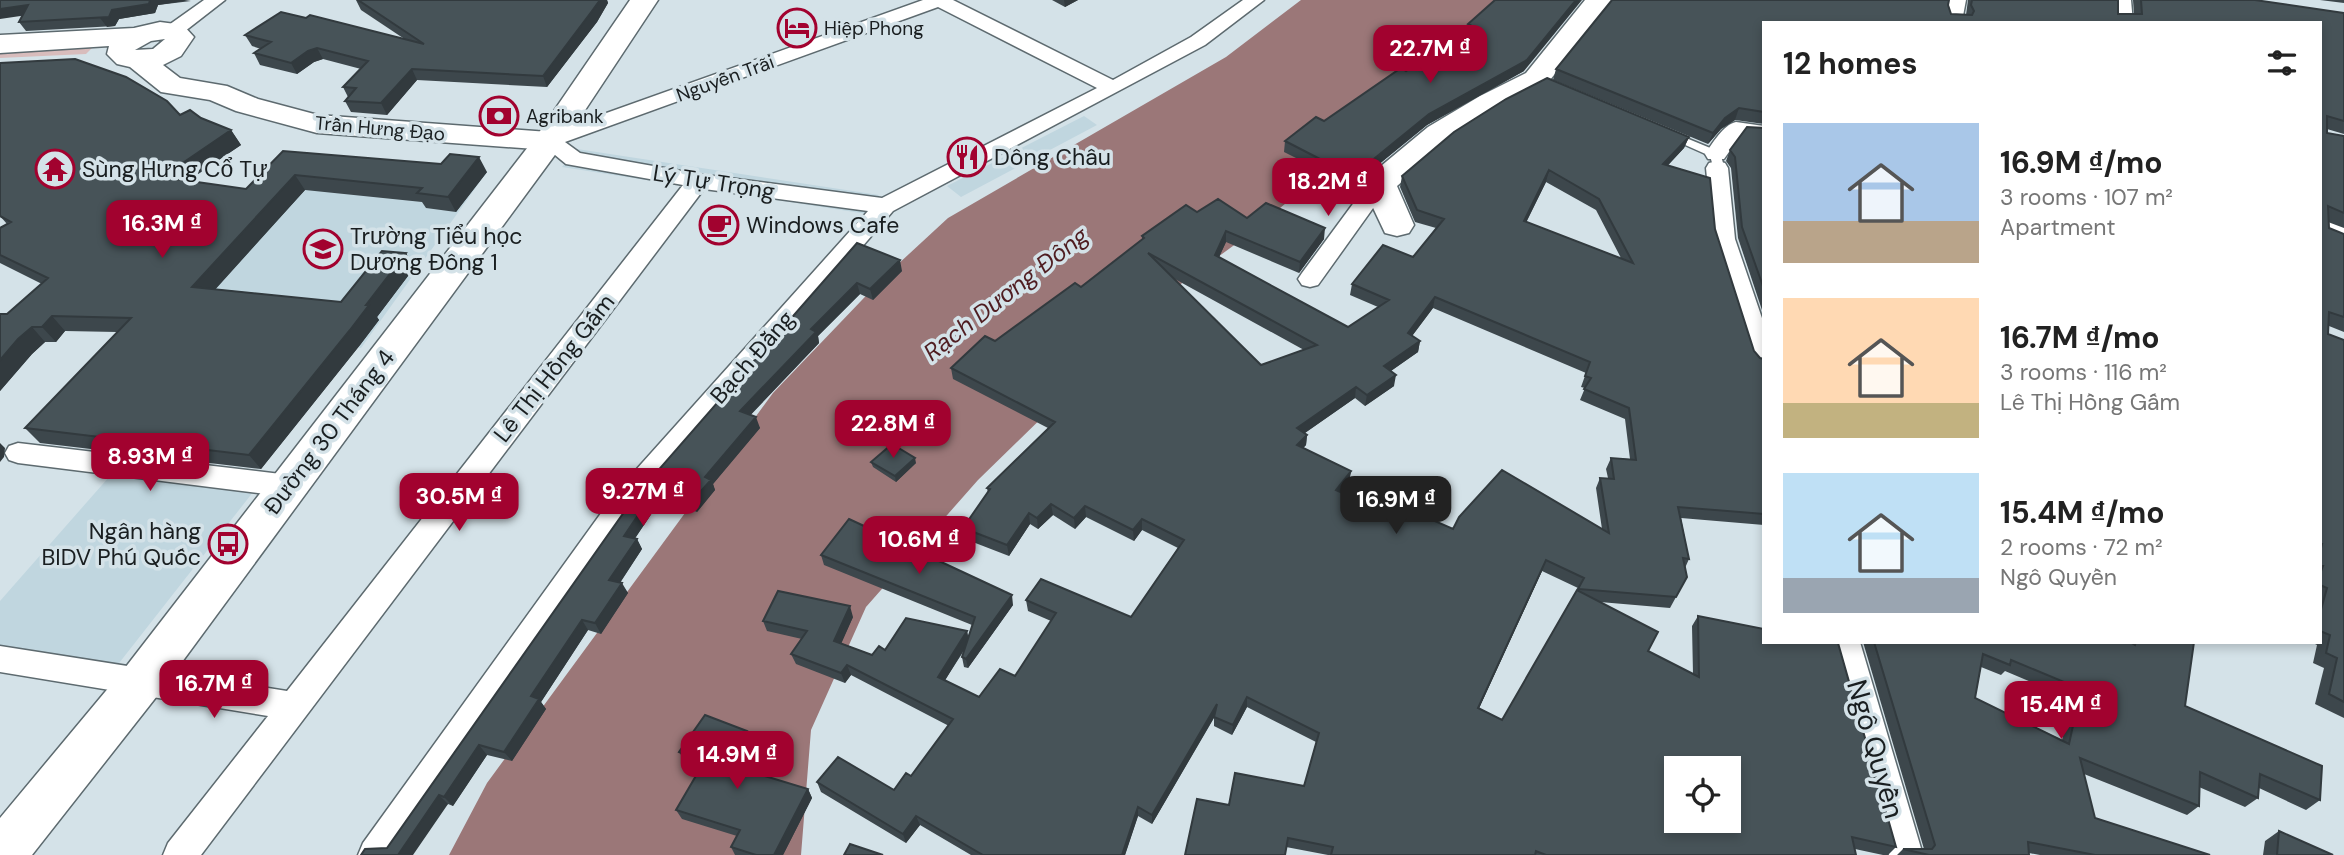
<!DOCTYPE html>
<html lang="en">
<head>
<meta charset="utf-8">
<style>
	:root { --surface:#fff; --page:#f6f6f6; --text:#222; --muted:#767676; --accent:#a2022f }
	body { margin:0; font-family:"DM Sans",sans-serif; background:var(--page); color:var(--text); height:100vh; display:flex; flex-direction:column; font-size:26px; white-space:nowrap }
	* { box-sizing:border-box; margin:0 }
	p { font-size:23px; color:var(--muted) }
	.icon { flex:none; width:38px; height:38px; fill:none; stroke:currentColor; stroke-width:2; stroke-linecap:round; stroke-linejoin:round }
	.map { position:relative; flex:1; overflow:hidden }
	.side { position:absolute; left:1762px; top:21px; width:560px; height:623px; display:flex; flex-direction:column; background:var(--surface); border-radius:0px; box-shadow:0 4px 10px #0003 }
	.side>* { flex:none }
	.fabs { position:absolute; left:1664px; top:756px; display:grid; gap:14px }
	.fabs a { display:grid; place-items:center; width:77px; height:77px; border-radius:0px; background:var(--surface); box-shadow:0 4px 10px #0003; font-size:35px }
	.price { position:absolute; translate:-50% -60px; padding:0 16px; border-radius:14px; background:var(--accent); color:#fff; font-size:23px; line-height:46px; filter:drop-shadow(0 2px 4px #0008) }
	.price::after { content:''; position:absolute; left:50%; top:42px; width:21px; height:16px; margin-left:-10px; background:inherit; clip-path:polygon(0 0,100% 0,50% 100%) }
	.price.active { background:#222; color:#fff }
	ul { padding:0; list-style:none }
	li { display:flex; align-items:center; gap:21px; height:175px; padding:0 21px }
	li span { display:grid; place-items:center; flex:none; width:196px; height:140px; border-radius:0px; color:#555 }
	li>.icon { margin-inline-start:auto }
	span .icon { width:84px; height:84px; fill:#fffc; stroke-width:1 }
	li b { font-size:30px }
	h2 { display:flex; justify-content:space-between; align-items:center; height:84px; padding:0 21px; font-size:30px }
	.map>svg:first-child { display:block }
	.built { fill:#c0d6df }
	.green { fill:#d8bcbc }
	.water { fill:#9b7778 }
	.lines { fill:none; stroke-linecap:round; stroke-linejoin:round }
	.lane-casing { stroke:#5d6a6f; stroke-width:3 }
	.street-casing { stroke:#5d6a6f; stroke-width:3 }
	.secondary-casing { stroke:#5d6a6f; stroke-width:3 }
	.primary-casing { stroke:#5d6a6f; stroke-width:3 }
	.lane { fill:#fff; fill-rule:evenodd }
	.street { fill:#fff; fill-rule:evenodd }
	.secondary { fill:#fff; fill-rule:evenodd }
	.primary { fill:#fff; fill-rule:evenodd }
	.wall { fill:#3d474c; fill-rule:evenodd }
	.shaded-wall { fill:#323a3e }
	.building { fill:#475358; stroke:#323a3e; stroke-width:2; fill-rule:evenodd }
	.labels { text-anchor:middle; stroke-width:7; stroke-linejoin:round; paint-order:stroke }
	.far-poi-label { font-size:19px; fill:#191e20; stroke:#d4e2e8; text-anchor:start }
	.far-street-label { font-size:19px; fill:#191e20; stroke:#d4e2e8 }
	.poi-label { font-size:23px; fill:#191e20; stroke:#d4e2e8; text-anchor:start }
	.street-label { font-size:23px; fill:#191e20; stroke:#d4e2e8 }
	.water-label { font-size:24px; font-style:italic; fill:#4f1d21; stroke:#d4e2e8 }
	.near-street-label { font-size:28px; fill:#191e20; stroke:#d4e2e8 }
</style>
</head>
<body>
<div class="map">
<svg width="2344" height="855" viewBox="0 0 2344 855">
	<rect width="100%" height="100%" fill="#d4e2e8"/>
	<!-- built -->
	<path class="built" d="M1084 116 1097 125 961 197 947 186Z
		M577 149 879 195 867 214 562 167Z
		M299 158 487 172 361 348 142 325Z
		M116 469 257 487 116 667 0 650V601Z"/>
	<!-- green -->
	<path class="green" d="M92 48 86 54 0 58V51Z"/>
	<!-- water -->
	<path class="water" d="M1301 0H1523L1481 39 1248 235 1174 289 978 480 866 607 811 730 801 855H449L487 783 773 393 883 278 948 218 1226 57Z"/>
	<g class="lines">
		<defs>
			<path id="lane" d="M1669 131 1720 152 1723 163 1721 166H1713L1710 156 1665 136 1663 134Z"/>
			<path id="street" d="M204 0H225L180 35H166L163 31 166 27Z
				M923 0H953L1113 80 1191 37 1243 0H1264L1205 45 893 211 637 507 395 855H358L363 843 617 491 868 211 704 189 201 855H163L168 843 268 716 0 672V646L287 691 683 185 566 164 538 141 542 136ZM938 7 1097 88 882 198 698 174 580 153 565 142Z
				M1948 0H1966L1963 16 1966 23H1947L1945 16Z
				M2113 0H2131L2133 23H2113Z
				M1736 122 1764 126V138L1741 135 1724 159H1708L1705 154C1713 143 1723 125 1736 122Z
				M1717 161 1725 163 1728 168 1735 239 1764 324V370L1755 367 1751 361 1713 239 1706 168 1709 163Z
				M1380 176 1388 178 1391 183 1318 285 1310 287 1302 285 1298 279 1302 273 1372 178Z
				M2320 216 2344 221V235L2320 230Z
				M18 443 289 475 299 478 303 486 299 494 289 497 18 463 9 460 5 453 9 446Z
				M1830 642H1860L1923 855H1889Z"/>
			<path id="secondary" d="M1585 0H1614L1546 85 1502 108 1450 141 1397 186 1414 225 1409 233 1397 236 1385 233 1367 195 1364 183 1369 176 1428 127 1480 96 1526 73Z
				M160 22 183 25 194 37 181 56 163 65 180 78 227 86 258 99 318 115 549 132 560 134 565 141 560 148 549 150 317 133 236 111 210 100 161 92 130 67 117 64 107 54 109 46 0 53V35L134 28ZM165 39 153 49 135 50 151 41Z"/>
			<path id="primary" d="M630 0H658L560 148 157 696 32 855H0V818L125 668 538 134Z"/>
		</defs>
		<!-- lane casing -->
		<use href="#lane" class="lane-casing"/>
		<!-- street casing -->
		<use href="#street" class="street-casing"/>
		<!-- secondary casing -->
		<use href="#secondary" class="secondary-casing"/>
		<!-- primary casing -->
		<use href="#primary" class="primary-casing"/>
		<!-- lane -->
		<use href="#lane" class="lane"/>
		<!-- street -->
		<use href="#street" class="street"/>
		<!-- secondary -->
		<use href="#secondary" class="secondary"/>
		<!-- primary -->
		<use href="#primary" class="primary"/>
	</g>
	<!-- wall -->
	<path class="wall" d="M0 0 191 1 158 5 155 13 119 19 115 26 26 31 19 22 22 16Z
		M356 0H607L608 3 597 22 547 87 417 80 387 115 351 112 345 101 348 97 343 87 361 69 323 59 314 62 297 74 260 65 254 53 261 49 252 46 245 35 306 18 406 40 361 10Z
		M1052 0H1078L1065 7Z
		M1612 0H1949L1948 5 1951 14 1966 15 1968 0H2118V14H2134L2133 0H2255L2344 13V134L2327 129V133L2344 136V228L2328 222 2329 228 2344 234V332L2329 326 2328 334 2344 340V718L2315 704 2324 668 2313 663 2317 645 2311 642H2320V23H1764V124L1735 120 1721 129 1708 144 1553 80 1556 69Z
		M2320 0H2344V3Z
		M1468 24 1524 71 1427 125 1367 174 1357 194 1315 173 1316 168 1284 152 1285 141 1324 121 1426 58 1467 27Z
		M180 115 201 118 231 130 241 145 188 181 246 189 283 151 487 172 456 212 426 208 422 202 305 190 215 289 341 302 406 253 414 268 377 317 379 320 360 345 261 469 40 443 25 428 117 332 65 331 56 342H45L32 354 0 391V314H7L42 284 0 263V228L7 224 0 216Z
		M1764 128V316L1738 238 1731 168 1726 161 1730 150Z
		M1689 137 1684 148 1668 165 1715 229 1754 351 1760 358 1764 359V525L1681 518 1689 559 1685 568 1687 577 1670 608 1600 602 1648 651 1693 674 1692 626 1698 616 1896 847 1888 855H1883L1855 849 1856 855H1328L1286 847 1229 805 1304 786 1316 742 1247 707 1232 735 1214 726V718L1152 824 1138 816 1125 855H971L920 825 906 843 821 792 817 782 894 790 911 776 949 726 851 675 845 683 796 664 791 654 802 639 767 631 763 621 853 617 841 643 872 655 885 650 967 631 968 637 972 625 824 565 821 555 1013 605 968 668 964 667 962 657 965 649 945 680 979 697 1015 676 1051 621 1028 611 1026 600 1131 617 1178 548 1142 530 1134 541 1086 517 1075 529 1053 515 1038 529 1030 524 1009 556 965 539 963 528 988 493 987 488 1048 428 953 379 951 368 1081 287 1142 240V236L1197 212 1247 218 1324 239 1299 273 1226 242 1219 257 1348 327 1378 307 1350 295 1352 284 1413 257 1436 228 1415 222 1400 187 1402 176ZM1546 182 1596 210 1621 258 1526 222ZM1173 278 1304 350 1261 365ZM1433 308 1586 373 1581 387 1585 388 1580 400 1625 419 1630 459 1611 458 1606 469 1608 478H1600L1596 488 1602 529H1453L1416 513 1418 504 1393 503 1381 510 1341 493 1349 482 1351 471 1303 448 1306 445 1307 435 1305 433 1355 398 1365 406 1394 386 1391 371 1418 352 1420 341 1412 336ZM1542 571 1578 588 1502 720 1479 708Z
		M857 243 902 271 873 300 860 294 818 336 819 343 750 415 760 428 713 484 715 490 697 512 662 498 635 538 637 539 642 549 620 583 628 593 601 634 588 630 541 702 546 709 512 761 487 755 453 806 448 804 387 848 634 498Z
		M871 462 916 463 896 482 873 467Z
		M1863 642H2194L2185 706 2320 800 2306 810 2259 788 2258 798 2245 807 2199 787V806L2187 815 2084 774 2095 818 2210 855H2040L2029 853V855H1897L1903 849H1924ZM1981 667 2001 675 2005 671 2071 699 2062 740 1975 698Z
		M752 740 734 767 808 789 812 798 783 855H735L731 847 737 836 682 819 676 810 701 767 685 761 679 752Z
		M2279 831 2333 855H2263L2265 841Z"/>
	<!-- shaded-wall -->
	<path class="shaded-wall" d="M150 0H191L158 5 155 13 119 19 115 26 107 27 100 18 112 10Z
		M600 0H607L608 3 597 22 547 87 543 76Z
		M1064 0H1078L1065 7Z
		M1576 0H1582L1524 71 1427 125 1367 174 1357 194 1358 183 1369 163 1429 114Z
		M28 5 34 14 0 19V9Z
		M317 48 323 59 314 62 297 74 291 63 308 51Z
		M412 69 417 80 387 115 381 103Z
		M1739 108 1735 120 1721 129 1708 144 1713 133 1725 118Z
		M231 130 241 145 172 191 162 177Z
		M1689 137 1684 148 1659 175 1663 164Z
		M479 157 487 172 456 212 448 197Z
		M1549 170 1546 182 1521 233 1524 221Z
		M295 175 305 190 204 302 192 287Z
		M1325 228 1324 239 1299 273 1300 262Z
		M1226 231V242L1215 266V255Z
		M406 253 414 268 377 317 379 320 360 345 261 469 249 455Z
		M900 260 902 271 873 300 870 289Z
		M857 283 860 294 818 336 819 343 744 422 740 411 811 329Z
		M1435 297 1433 308 1406 344 1408 333Z
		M52 316 65 331 56 342 42 327Z
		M32 327 45 342 32 354 0 391V360L18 339Z
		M1420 341 1418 352 1382 377 1384 366Z
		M1396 375 1394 386 1365 406 1367 395Z
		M1356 387 1355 398 1296 439 1297 428Z
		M756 417 760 428 713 484 715 490 697 512 692 501 705 477Z
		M1307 435 1306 445 1295 456 1297 445Z
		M0 443 5 448 4 457 0 462Z
		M915 458 916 463 896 482 895 476Z
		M1351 471 1349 482 1334 501 1336 490Z
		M657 487 662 498 630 546 624 536Z
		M1051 504 1053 515 1038 529 1037 518Z
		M1085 506 1086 517 1075 529 1074 518Z
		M1029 513 1030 524 1009 556 1007 545Z
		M1142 519V530L1134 541 1133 530Z
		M637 539 642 549 615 590 609 580Z
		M1546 560 1542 571 1475 717 1478 708Z
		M622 583 628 593 601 634 595 623Z
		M1012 595 1013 605 968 668 966 659Z
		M850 606 853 617 838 651 834 641Z
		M582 620 588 630 541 702 546 709 512 761 504 752 531 696Z
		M967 631 969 641 941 687 938 677Z
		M847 665 851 675 845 683 841 673Z
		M1247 697V707L1232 735 1233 725Z
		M1217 704 1216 714 1152 824V815Z
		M747 731 752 740 730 773 725 764Z
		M479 745 487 755 453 806 444 797Z
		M808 789 812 798 783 855H774Z
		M439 795 448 804 413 855H398Z
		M1138 807V816L1125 855H1122Z
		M916 816 920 825 906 843 903 834Z"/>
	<!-- building -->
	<path class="building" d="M0 0H150L149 4 112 10 109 17 19 22 28 5 0 9Z
		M358 0H600L592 11 543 76 412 69 381 103 345 101 356 88 343 87 368 61 317 48 308 51 291 63 254 53 271 42 245 35 281 12 306 18 310 15 424 44Z
		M1495 0H1576L1527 60 1429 114 1369 163 1358 183 1316 162 1320 159 1285 141 1316 117 1324 121 1401 68 1406 71 1426 58 1470 25 1468 24Z
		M1612 0H1949L1948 5 1951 14 1972 15 1974 11 1971 5 1972 0H2118V14H2142L2141 0H2255L2344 13V121L2327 116V133L2344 136V213L2328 206 2329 228 2344 234V317L2329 312 2328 334 2344 340V702L2329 694 2337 658 2326 653 2330 635 2320 631V613L2327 588 2320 585V574L2323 566H2320V552L2322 544H2320V23H1764V112L1739 108 1725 118 1713 133 1556 69Z
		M75 59 126 77 167 101 180 115 190 110 201 118 231 130 162 177 246 189 283 151 441 164 450 154 479 157 448 197 417 193 422 188 295 175 192 287 341 302 382 251 406 253 366 305H369L350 330 249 455 25 428 131 318 52 316 42 327H32L18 339 0 360V314H7L48 278 0 255V228L11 222 0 216V63Z
		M1547 78 1689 137 1663 164 1710 178 1715 229 1754 351 1760 358 1764 359V514L1678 507 1689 559 1683 558 1687 577 1676 597 1578 589 1584 578 1546 560 1478 708 1502 720 1577 590 1658 632 1648 651 1699 677 1698 616 1764 629V642H1832L1838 643 1896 847 1852 837 1856 855H1546L1536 851 1535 855H1331L1333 847 1288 838 1285 855H1185L1197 799 1229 805 1235 773 1304 786 1319 733 1247 697 1233 725 1214 717 1217 704 1152 815 1138 807 1122 855H983L916 816 903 834 817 782 838 757 894 790 906 773 911 776 953 719 847 665 841 673 791 654 807 631 763 621 778 591 850 606 834 641 872 655 879 646 885 650 906 618 967 631 938 677 979 697 1000 669 1015 676 1056 613 1026 600 1041 579 1131 617 1184 540 1142 519 1133 530 1085 506 1074 518 1051 504 1037 518 1029 513 1007 545 963 528 990 489 987 488 1055 422 951 368 985 336 995 341 1075 283 1081 287 1144 238 1142 236 1186 205 1197 212 1218 199 1247 218 1266 203 1325 228 1300 262 1226 231 1215 255 1348 327 1389 300 1352 284 1383 245 1413 257 1444 219 1417 210 1402 176 1454 132 1506 99ZM1549 170 1599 199 1633 263 1524 221ZM1148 253 1317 345 1261 365ZM1435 297 1590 362 1585 376 1591 378 1584 389 1629 408 1636 460 1611 458 1614 479 1600 478 1609 533 1502 470 1459 517 1453 529 1414 512 1418 504 1398 495 1393 503 1387 501 1381 510 1336 490 1351 471 1297 445 1307 435 1297 428 1356 387 1367 395 1396 375 1384 366 1420 341 1408 333ZM1676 768H1729V821H1676Z
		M1747 127 1764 128V289L1742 227 1735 157 1730 150Z
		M857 243 900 260 870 289 857 283 811 329 816 332 740 411 756 417 705 477 711 480 692 501 657 487 624 536 637 539 609 580 622 583 595 623 582 620 531 696 539 699 504 752 479 745 444 797 439 795 398 855H361L365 849 387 848 634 498Z
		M892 444 915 458 895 476 871 462Z
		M849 519 1012 595 966 659 962 657 975 617 821 555Z
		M1874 642H2130L2135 645 2136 642H2194L2185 706 2322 766 2320 800 2260 774 2258 798 2200 772 2199 806 2080 758 2095 818 2210 855H2095L2028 842 2029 855H1929L1903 849H1932L1935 845ZM1983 654 2010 665 2011 660 2081 689 2069 744 1975 698Z
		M705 715 747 731 725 764 808 789 774 855H756L731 847 740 830 676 810 704 762 679 752Z
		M2279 831 2333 855H2277Z
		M850 844 883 855H844Z"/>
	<!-- icons -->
	<defs>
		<symbol id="hotel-ring" viewBox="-11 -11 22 22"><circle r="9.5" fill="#d4e2e8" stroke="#a2022f" stroke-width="1.5"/><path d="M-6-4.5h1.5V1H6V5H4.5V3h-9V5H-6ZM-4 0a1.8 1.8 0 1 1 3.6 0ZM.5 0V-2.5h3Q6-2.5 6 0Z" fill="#a2022f"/></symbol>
		<symbol id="bank-ring" viewBox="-11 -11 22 22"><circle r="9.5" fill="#d4e2e8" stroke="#a2022f" stroke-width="1.5"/><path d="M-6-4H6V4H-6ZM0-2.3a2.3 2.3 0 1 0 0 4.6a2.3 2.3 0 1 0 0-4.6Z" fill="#a2022f"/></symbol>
		<symbol id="restaurant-ring" viewBox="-11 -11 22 22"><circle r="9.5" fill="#d4e2e8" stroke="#a2022f" stroke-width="1.5"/><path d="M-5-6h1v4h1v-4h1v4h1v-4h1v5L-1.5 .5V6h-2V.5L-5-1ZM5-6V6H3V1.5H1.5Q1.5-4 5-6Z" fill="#a2022f"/></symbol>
		<symbol id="temple-ring" viewBox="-11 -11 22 22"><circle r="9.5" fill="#d4e2e8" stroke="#a2022f" stroke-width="1.5"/><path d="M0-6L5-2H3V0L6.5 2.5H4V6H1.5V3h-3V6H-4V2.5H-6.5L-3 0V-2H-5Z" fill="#a2022f"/></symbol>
		<symbol id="cafe-ring" viewBox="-11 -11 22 22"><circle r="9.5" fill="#d4e2e8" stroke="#a2022f" stroke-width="1.5"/><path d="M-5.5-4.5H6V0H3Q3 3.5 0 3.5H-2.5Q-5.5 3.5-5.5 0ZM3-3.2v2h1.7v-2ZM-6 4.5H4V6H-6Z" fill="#a2022f"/></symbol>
		<symbol id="school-ring" viewBox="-11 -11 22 22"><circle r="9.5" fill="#d4e2e8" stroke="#a2022f" stroke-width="1.5"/><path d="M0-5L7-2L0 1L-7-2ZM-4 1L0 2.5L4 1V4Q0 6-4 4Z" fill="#a2022f"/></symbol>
		<symbol id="bus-ring" viewBox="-11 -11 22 22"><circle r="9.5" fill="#d4e2e8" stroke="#a2022f" stroke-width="1.5"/><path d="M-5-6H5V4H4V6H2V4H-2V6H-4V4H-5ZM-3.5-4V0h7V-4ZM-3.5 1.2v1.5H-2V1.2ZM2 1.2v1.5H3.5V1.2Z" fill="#a2022f"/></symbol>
	</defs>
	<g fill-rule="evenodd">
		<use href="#hotel-ring" x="775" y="6" width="44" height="44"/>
		<use href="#bank-ring" x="477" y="94" width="44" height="44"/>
		<use href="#restaurant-ring" x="945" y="135" width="44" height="44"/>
		<use href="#temple-ring" x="33" y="147" width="44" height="44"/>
		<use href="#cafe-ring" x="697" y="203" width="44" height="44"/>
		<use href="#school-ring" x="301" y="227" width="44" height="44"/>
		<use href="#bus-ring" x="206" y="522" width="44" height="44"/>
	</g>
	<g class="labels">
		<!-- far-poi labels -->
		<g class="far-poi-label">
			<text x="824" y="35">Hiệp Phong</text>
			<text x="526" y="123">Agribank</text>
		</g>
		<!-- far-street labels -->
		<g class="far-street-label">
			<text transform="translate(725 78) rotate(-20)" y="7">Nguyễn Trãi</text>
			<text transform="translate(380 128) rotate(5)" y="7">Trần Hưng Đạo</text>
		</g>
		<!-- poi labels -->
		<g class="poi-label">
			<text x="994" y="165">Dông Châu</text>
			<text x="82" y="177">Sùng Hưng Cổ Tự</text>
			<text x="746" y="233">Windows Cafe</text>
			<text x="350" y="244">Trường Tiểu học<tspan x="350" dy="26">Dương Đông 1</tspan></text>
			<text x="201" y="539" text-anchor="end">Ngân hàng<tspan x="201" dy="26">BIDV Phú Quốc</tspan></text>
		</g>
		<!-- street labels -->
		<g class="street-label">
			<text transform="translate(714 182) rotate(9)" y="8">Lý Tự Trọng</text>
			<text transform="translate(752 357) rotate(-49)" y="8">Bạch Đằng</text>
			<text transform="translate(554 368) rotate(-52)" y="8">Lê Thị Hồng Gấm</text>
			<text transform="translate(329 432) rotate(-53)" y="8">Đường 30 Tháng 4</text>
		</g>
		<!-- water labels -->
		<g class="water-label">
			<text transform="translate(1006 294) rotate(-38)" y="8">Rạch Dương Đông</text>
		</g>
		<!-- near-street labels -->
		<g class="near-street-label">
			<text transform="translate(1876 749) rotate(74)" y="10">Ngô Quyền</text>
		</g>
	</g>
</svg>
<div class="fabs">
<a><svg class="icon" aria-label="locate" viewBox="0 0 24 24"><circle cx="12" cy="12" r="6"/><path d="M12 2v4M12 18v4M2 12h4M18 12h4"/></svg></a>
</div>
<b class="price" style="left:1430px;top:85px">22.7M ₫</b>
<b class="price" style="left:1328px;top:218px">18.2M ₫</b>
<b class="price" style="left:162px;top:260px">16.3M ₫</b>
<b class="price" style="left:893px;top:460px">22.8M ₫</b>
<b class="price" style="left:150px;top:493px">8.93M ₫</b>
<b class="price" style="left:643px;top:528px">9.27M ₫</b>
<b class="price" style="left:459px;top:533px">30.5M ₫</b>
<b class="price active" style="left:1396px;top:536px">16.9M ₫</b>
<b class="price" style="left:919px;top:576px">10.6M ₫</b>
<b class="price" style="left:214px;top:720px">16.7M ₫</b>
<b class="price" style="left:2061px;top:741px">15.4M ₫</b>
<b class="price" style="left:737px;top:791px">14.9M ₫</b>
<section class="side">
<h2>12 homes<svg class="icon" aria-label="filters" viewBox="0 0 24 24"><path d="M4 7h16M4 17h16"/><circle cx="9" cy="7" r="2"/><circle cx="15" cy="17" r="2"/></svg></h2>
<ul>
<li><span style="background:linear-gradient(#a9c7e8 70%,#b9a48a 0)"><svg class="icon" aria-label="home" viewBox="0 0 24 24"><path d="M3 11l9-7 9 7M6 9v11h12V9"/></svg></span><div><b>16.9M ₫/mo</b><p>3 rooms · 107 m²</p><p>Apartment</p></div></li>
<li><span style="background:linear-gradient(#ffd9b3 75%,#c2b280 0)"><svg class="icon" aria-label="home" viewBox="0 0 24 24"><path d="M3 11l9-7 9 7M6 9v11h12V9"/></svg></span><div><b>16.7M ₫/mo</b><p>3 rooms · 116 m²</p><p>Lê Thị Hồng Gấm</p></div></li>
<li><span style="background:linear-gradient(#bfe0f5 75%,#9aa5b1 0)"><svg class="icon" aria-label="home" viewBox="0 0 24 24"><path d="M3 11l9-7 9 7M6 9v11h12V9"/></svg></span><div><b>15.4M ₫/mo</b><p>2 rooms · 72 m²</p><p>Ngô Quyền</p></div></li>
</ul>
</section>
</div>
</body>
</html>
